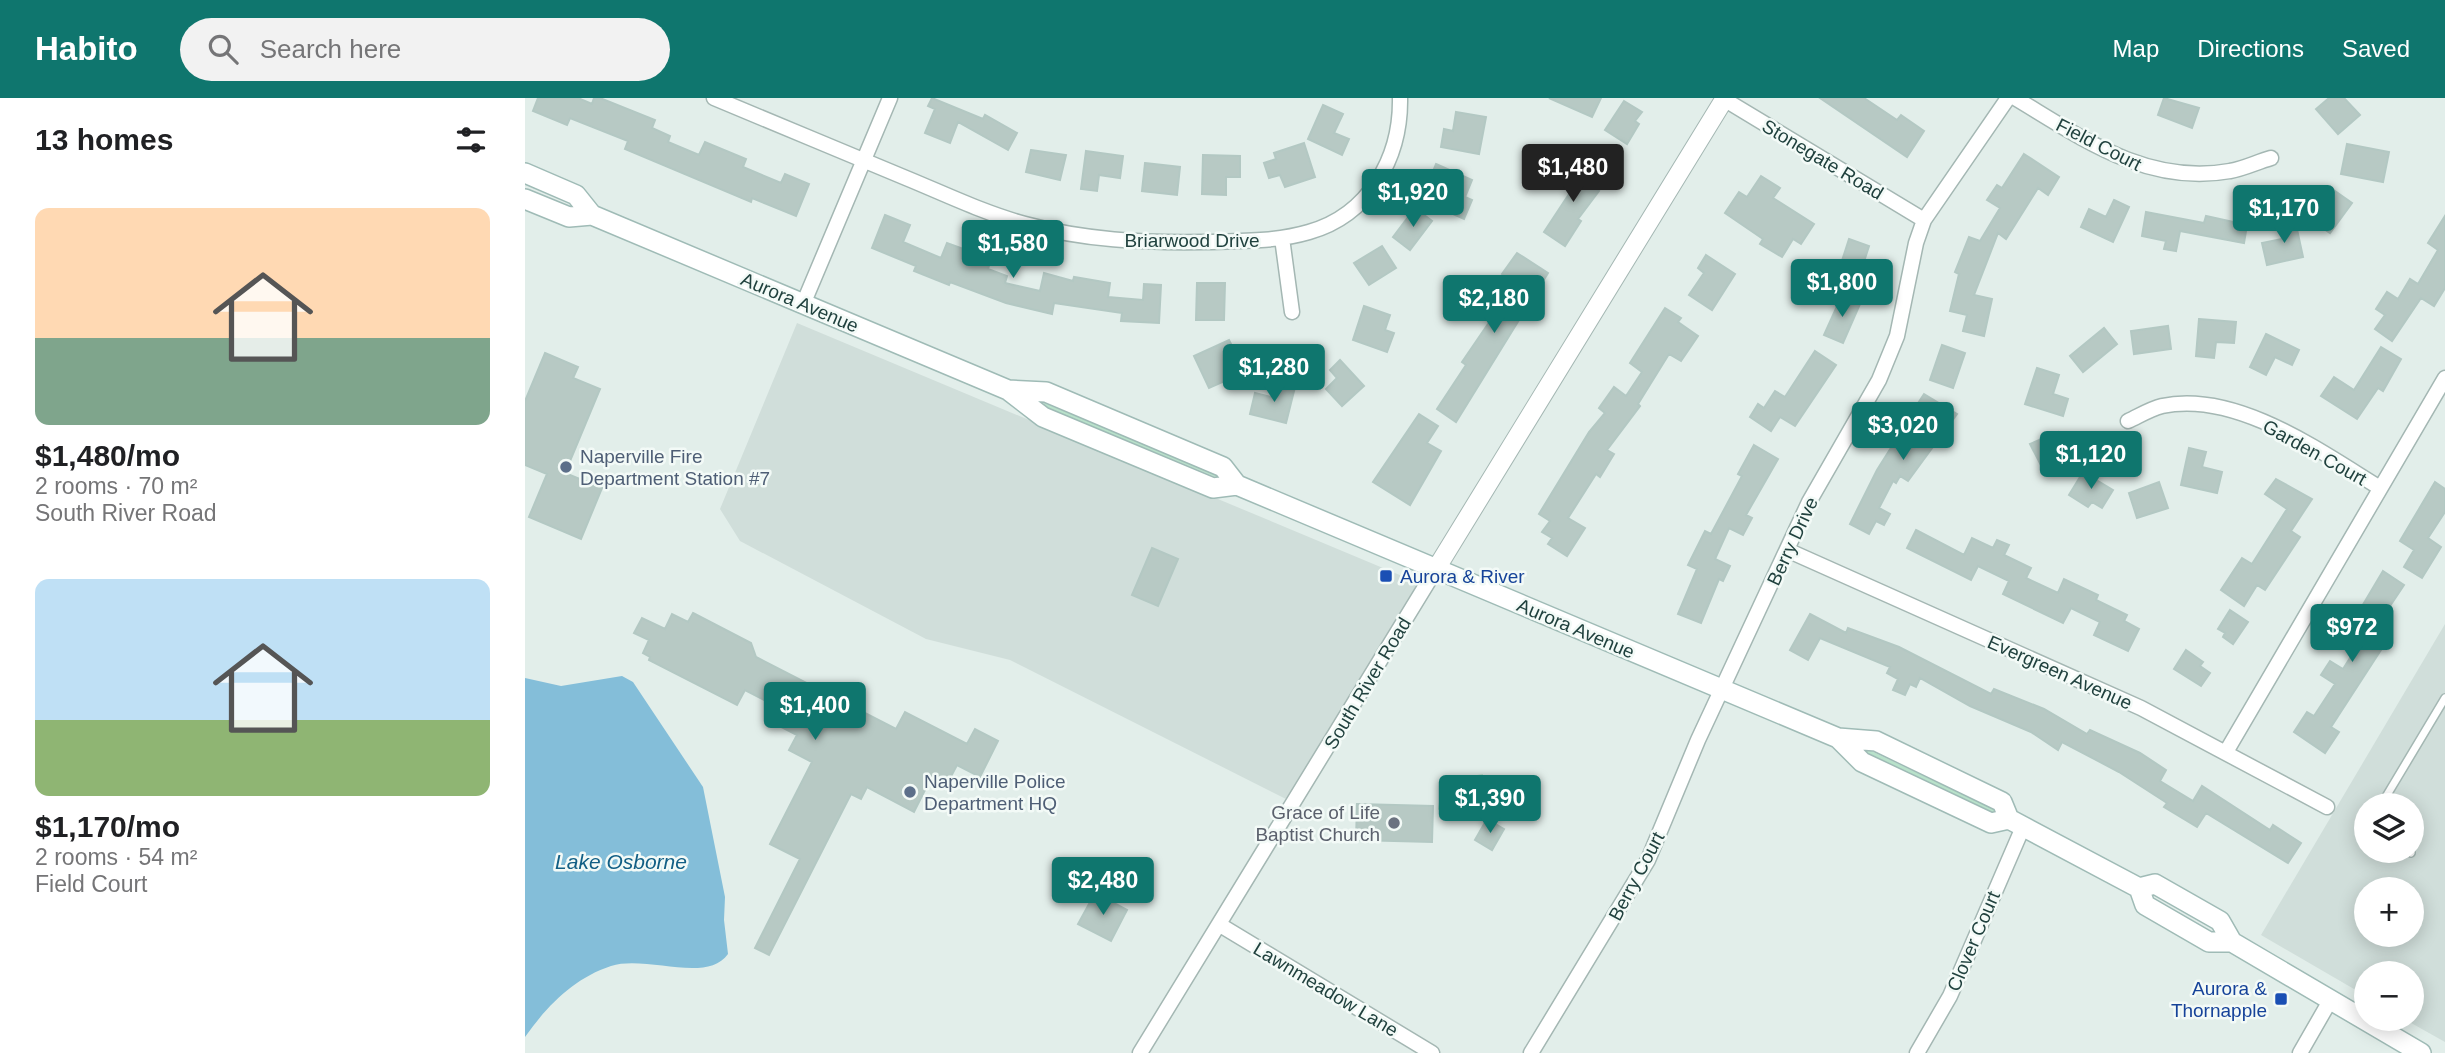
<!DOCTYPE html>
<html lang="en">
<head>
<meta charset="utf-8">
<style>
	:root { --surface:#fff; --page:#f2f2f2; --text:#202124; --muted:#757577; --accent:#0f766e }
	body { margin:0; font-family:Helvetica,sans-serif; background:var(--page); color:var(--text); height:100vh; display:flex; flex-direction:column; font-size:26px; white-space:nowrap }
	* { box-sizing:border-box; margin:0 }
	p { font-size:23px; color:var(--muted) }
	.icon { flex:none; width:38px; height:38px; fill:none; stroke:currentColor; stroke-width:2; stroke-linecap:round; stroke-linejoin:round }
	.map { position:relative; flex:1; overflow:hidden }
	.side { display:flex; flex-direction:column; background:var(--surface); width:525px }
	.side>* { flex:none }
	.fabs { position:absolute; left:1829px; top:695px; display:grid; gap:14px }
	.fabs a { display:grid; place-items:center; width:70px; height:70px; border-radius:50%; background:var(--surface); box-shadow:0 4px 18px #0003; font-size:35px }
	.price { position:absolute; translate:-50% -60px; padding:0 16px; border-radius:7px; background:var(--accent); color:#fff; font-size:23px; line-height:46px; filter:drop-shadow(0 2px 4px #0008) }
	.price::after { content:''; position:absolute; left:50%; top:42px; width:21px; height:16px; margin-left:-10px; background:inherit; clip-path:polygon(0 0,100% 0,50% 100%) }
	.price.current { background:#222; color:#fff }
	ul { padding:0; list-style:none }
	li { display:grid; align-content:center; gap:14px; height:371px; padding:0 35px }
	li span { display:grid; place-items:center; height:217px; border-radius:14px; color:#555 }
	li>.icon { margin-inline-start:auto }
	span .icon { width:126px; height:126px; fill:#fffc; stroke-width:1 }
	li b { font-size:30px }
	h2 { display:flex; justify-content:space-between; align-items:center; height:84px; padding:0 35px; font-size:30px }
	header { display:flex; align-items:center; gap:42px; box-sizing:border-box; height:98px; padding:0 35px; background:var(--accent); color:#fff }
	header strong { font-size:33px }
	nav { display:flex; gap:38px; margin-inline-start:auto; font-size:24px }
	.search { width:490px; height:63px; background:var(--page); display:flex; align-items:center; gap:18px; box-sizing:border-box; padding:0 24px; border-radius:38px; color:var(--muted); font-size:26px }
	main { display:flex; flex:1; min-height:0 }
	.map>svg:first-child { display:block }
	.built { fill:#d0deda; fill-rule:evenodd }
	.green { fill:#b8e2ca }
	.water { fill:#84bed9 }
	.building { fill:#b7c9c4; stroke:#b3c8c3; stroke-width:2 }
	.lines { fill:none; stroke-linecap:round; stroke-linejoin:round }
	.service-casing { stroke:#a4b7b3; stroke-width:10 }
	.minor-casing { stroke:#a4b7b3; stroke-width:17 }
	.tertiary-casing { stroke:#a4b7b3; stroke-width:20 }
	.secondary-casing { stroke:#9fbbb6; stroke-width:22 }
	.service { stroke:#fff; stroke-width:7 }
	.minor { stroke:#fff; stroke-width:14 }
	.tertiary { stroke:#fff; stroke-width:18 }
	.secondary { stroke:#fff; stroke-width:19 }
	.service-dot { fill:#5c6f8a; stroke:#f3faf7; stroke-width:2.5 }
	.transit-dot { fill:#1a4fb4; stroke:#f3faf7; stroke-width:2.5 }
	.worship-dot { fill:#6b7280; stroke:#f3faf7; stroke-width:2.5 }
	.labels { text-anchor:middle; stroke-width:5; stroke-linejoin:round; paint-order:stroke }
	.street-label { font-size:19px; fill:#20413e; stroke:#f3faf7 }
	.service-label { font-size:19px; fill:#4e5e75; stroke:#f3faf7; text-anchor:start }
	.transit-label { font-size:19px; fill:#164399; stroke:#f3faf7; text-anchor:start }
	.worship-label { font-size:19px; fill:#5b616d; stroke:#f3faf7; text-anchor:end }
	.water-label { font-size:21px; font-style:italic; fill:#125f85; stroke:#f3faf7 }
</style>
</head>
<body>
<header>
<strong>Habito</strong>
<div class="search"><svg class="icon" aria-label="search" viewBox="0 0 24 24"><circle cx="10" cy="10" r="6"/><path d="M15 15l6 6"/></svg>Search here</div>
<nav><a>Map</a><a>Directions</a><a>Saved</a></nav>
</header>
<main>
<section class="side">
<h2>13 homes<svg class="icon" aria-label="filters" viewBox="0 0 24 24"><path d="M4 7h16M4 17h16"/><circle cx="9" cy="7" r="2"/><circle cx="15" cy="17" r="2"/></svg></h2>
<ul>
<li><span style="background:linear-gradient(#ffd9b3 60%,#7fa58c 0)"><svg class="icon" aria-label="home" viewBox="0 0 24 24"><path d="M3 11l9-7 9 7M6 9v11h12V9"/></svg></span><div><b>$1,480/mo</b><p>2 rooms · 70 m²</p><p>South River Road</p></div></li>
<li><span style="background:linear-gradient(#bfe0f5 65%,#8fb573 0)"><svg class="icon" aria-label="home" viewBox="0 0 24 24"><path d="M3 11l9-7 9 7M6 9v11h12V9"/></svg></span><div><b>$1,170/mo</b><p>2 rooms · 54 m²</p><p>Field Court</p></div></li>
</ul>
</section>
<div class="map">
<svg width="1920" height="955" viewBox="0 0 1920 955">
	<rect width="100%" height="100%" fill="#e2eeea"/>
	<!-- built -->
	<path class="built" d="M272 225 901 488 769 705 485 562 401 541 215 443 195 411Z
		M1920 526V944L1879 921 1886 920V875H1841V898L1736 837ZM1841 707H1886V752H1841ZM1841 791H1886V836H1841Z"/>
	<!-- green -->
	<path class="green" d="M519 305 694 377 693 380 517 308Z
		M1324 648 1344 652 1475 714 1474 717Z
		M958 676 951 714 947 719 920 721 913 711 917 683Z"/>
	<!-- water -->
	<path class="water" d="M97 578 108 584 178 689 200 799 199 822 203 856C182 886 122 857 86 868 49 880 21 909 0 939V580L36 588Z"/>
	<!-- building -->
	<path class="building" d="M13 0H53L67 6 69 0H75L130 22 127 30 145 38 143 44 174 57 180 44 221 61 218 69 256 85 260 76 284 86 271 118 227 100 226 104 100 51 103 43 45 20 42 27 8 13Z
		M407 0 458 21 460 17 492 35 483 52 433 24 425 45 400 35 410 11 403 8Z
		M1024 0H1076L1067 19Z
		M1295 0H1339L1372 22 1376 17 1399 33 1382 59Z
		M1639 0 1674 10 1667 30 1633 17Z
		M1804 0H1819L1835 17 1813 36 1791 11Z
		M1099 3 1117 14 1110 23 1114 26 1102 46 1080 32Z
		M798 7 818 16 809 35 824 41 817 57 783 41Z
		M931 14 961 19 954 56 916 49 919 31 928 33Z
		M779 45 790 79 760 89 755 77 744 80 739 65 751 61 749 55Z
		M1822 46 1864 54 1858 84 1816 76Z
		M506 52 541 57 535 82 501 74Z
		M561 53 598 58 595 80 574 77 572 93 556 91Z
		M1499 56 1534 79 1523 97 1513 90 1481 141 1473 135 1449 197 1467 201 1459 238 1438 233 1442 217 1425 213 1434 176 1430 174 1444 139 1455 143 1475 110 1462 102 1472 87 1477 90Z
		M678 57 715 58V79H701V97L677 96Z
		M1062 61 1073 69 1062 84 1074 93 1053 121 1056 123 1040 148 1019 134 1046 93 1039 88Z
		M620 65 655 69 652 97 617 93Z
		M911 66 947 82 940 99 947 102 939 121 910 108 919 89 904 83Z
		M1236 78 1255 90 1248 100 1289 126 1276 146 1268 141 1257 159 1235 146 1238 141 1200 115 1214 94 1222 99Z
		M1810 93 1827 105 1805 135 1788 123Z
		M1589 102 1604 109 1588 144 1556 129 1564 111 1581 119Z
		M890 110 907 123 885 152 868 139Z
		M1621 114 1679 125 1681 118 1722 127 1719 145 1655 133 1651 153 1639 151 1641 143 1617 138Z
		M360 117 385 127 378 144 416 160 422 145 466 161 463 171 482 178 480 185 515 193 519 175 548 183 549 179 585 185 583 199 618 202 619 186 636 187 634 225 596 223 597 215 529 205 527 216 481 205 425 184 424 187 389 173 391 168 347 150Z
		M1920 118V190L1909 208 1896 200 1867 243 1850 231 1860 217 1851 211 1862 194 1873 201 1885 181 1893 186 1913 152 1903 145Z
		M1770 122 1778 159 1742 167 1737 145 1757 141 1754 126Z
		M1324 141 1344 148 1335 176 1315 169Z
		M857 148 871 170 844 187 829 165Z
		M992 155 1023 175 931 324 912 311 941 267 937 264 991 185 977 176Z
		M1181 157 1210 176 1187 212 1164 197 1179 175 1173 170Z
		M672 185H700L699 222H671Z
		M1317 197 1335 206 1318 245 1299 237Z
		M839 208 865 217 860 232 869 235 862 254 828 242Z
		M1140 210 1156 220 1153 224 1173 238 1156 263 1144 256 1113 306 1115 308 1082 352 1089 356 1075 379 1071 376 1043 420 1060 430 1042 458 1023 446 1027 440 1017 434 1025 423 1014 416 1064 334 1080 315 1074 310 1089 289 1101 298 1117 274 1105 265Z
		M1674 221 1711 224 1709 245 1691 244 1689 260 1671 258Z
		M1643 228 1646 251 1609 256 1606 233Z
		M1579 230 1592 246 1558 274 1545 258Z
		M1741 236 1774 252 1767 267 1750 259 1741 277 1725 269Z
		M704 242 711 256 703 260 711 278 684 290 669 258Z
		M1417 247 1440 255 1428 290 1405 282Z
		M1856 249 1876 261 1858 293 1853 290 1832 321 1796 298 1809 279 1829 292Z
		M1290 253 1311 267 1270 328 1255 319 1246 333 1225 319 1233 306 1239 310 1250 293 1260 299Z
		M20 255 53 269 48 280 75 291 40 375 77 390 56 441 4 419 22 376 0 367V303Z
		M815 262 839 288 817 308 801 291 812 280 805 272Z
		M1512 270 1534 277 1528 296 1543 301 1538 318 1500 306Z
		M754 285 770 289 761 325 725 316 730 295 750 300Z
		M1399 296 1432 316 1383 383 1375 378 1371 385 1368 383 1354 410 1365 416 1359 427 1351 423 1344 436 1325 426 1352 372 1371 342 1382 349 1400 321 1388 313Z
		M894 316 913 328 902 345 916 353 885 407 848 384Z
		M1533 334 1546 364 1520 375 1505 346Z
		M1229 347 1253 361 1221 417 1227 420 1218 437 1204 430 1190 461 1205 468 1198 483 1194 481 1176 525 1153 516 1172 471 1163 467 1180 433 1186 436 1217 378 1213 376Z
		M1664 350 1681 354 1677 369 1697 374 1692 395 1656 387Z
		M1558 374 1588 392 1577 410 1567 404 1563 409 1544 397Z
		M1751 381 1787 401 1766 433 1775 439 1740 492 1732 487 1719 508 1696 492 1717 460 1727 466 1762 411 1740 396Z
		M1634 384 1643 410 1612 420 1604 395Z
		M1910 384 1920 391V414L1903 440 1916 449 1897 480 1879 469 1889 452 1875 443Z
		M1391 432 1439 457 1447 440 1468 450 1472 442 1484 447 1479 457 1506 470 1501 480 1533 495 1539 481 1573 497 1571 502 1602 517 1599 523 1614 531 1603 553 1569 537 1575 524 1546 510 1538 525 1478 496 1484 483 1453 468 1446 482 1382 450Z
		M627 450 653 461 633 508 607 497Z
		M1858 473 1879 487 1851 529 1865 538 1806 629 1814 634 1800 655 1769 634 1782 614 1789 618 1810 586 1796 577 1805 563 1818 571 1837 541 1823 532Z
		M1705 512 1723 524 1708 546 1698 539 1700 535 1693 531Z
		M168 515 226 545 231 559 371 631 380 614 442 646 450 631 473 643 455 679 432 667 420 690 405 682 389 714 342 689 336 701 326 696 244 857 230 850 275 761 245 746 287 664 264 652 272 637 241 621 249 607 220 592 212 607 124 562 125 559 118 555 124 542 109 535 117 520 140 531 147 516 163 524Z
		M1285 516 1321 535 1323 530 1374 549 1466 596 1469 591 1519 611 1562 636 1565 632 1615 655 1641 672 1635 683 1668 703 1677 688 1745 732 1748 727 1776 745 1763 765 1681 715 1672 729 1639 709 1642 705 1594 674 1537 644 1533 652 1506 634 1445 608 1395 580 1391 589 1385 586 1380 597 1368 592 1373 581 1362 575 1365 569 1295 540 1283 562 1265 552Z
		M1661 552 1678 564 1675 568 1685 575 1676 588 1649 571Z
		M832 706 908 708 907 744 831 742Z
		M962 721 979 731 967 752 950 742Z
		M570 795 602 812 586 843 553 826Z"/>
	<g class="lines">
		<defs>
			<path id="service" d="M1856 707 1920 600
				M1882 752 1886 755"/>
			<path id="minor" d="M189 0C253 27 317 53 381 80 420 96 459 115 500 126 559 142 618 145 679 144 714 143 750 144 784 134 844 117 876 60 875 0
				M1197 0 1399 122
				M1490 0C1557 40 1622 88 1705 73 1718 71 1732 64 1746 60
				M757 140 767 214
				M279 204 365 0
				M1603 323C1614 318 1625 311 1637 308 1711 292 1796 354 1855 390
				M1262 452 1616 610 1802 709
				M1701 654 1920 280
				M695 827 907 955
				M615 955 911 471
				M1006 955 1123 762 1173 642 1284 404 1354 282 1372 238 1391 145 1399 122 1483 0
				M1392 955 1425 898 1498 729
				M1775 955 1806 901"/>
			<path id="tertiary" d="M911 471 1200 0"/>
			<path id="secondary" d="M0 75 51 97 67 117
				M0 101 44 119 67 117 483 292 518 319 688 390 712 387
				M483 292 521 294 698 369 712 387 1313 640 1351 643 1477 704 1484 721 1614 790 1620 807 1684 844H1707
				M1313 640 1337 664 1466 725 1484 721
				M1614 790 1630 786 1695 823 1707 844 1896 955"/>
		</defs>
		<!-- service casing -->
		<use href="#service" class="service-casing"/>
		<!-- minor casing -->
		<use href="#minor" class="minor-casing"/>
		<!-- tertiary casing -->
		<use href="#tertiary" class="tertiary-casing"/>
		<!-- secondary casing -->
		<use href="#secondary" class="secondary-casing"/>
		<!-- service -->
		<use href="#service" class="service"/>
		<!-- minor -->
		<use href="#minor" class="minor"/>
		<!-- tertiary -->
		<use href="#tertiary" class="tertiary"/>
		<!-- secondary -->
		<use href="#secondary" class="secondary"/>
	</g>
	<!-- markers -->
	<g class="service-dot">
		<circle cx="41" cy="369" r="7"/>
		<circle cx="385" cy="694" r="7"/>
	</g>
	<g class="transit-dot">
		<rect x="854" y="471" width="14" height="14" rx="3.5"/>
		<rect x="1749" y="894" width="14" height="14" rx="3.5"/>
	</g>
	<circle class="worship-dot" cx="869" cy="725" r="7"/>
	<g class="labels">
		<!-- street labels -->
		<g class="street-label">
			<text transform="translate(1574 46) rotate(27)" y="7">Field Court</text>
			<text transform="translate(1298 61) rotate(31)" y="7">Stonegate Road</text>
			<text x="667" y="149">Briarwood Drive</text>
			<text transform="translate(275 204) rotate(23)" y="7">Aurora Avenue</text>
			<text transform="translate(1790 354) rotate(29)" y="7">Garden Court</text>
			<text transform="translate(1267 443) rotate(-65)" y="7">Berry Drive</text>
			<text transform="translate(1051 530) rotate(23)" y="7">Aurora Avenue</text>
			<text transform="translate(1535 574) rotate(24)" y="7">Evergreen Avenue</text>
			<text transform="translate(842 585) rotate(-59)" y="7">South River Road</text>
			<text transform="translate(1111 778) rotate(-62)" y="7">Berry Court</text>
			<text transform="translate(1448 843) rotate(-67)" y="7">Clover Court</text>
			<text transform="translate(801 891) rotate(31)" y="7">Lawnmeadow Lane</text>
		</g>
		<!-- service labels -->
		<g class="service-label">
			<text x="55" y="365">Naperville Fire<tspan x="55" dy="22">Department Station #7</tspan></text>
			<text x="399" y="690">Naperville Police<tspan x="399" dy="22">Department HQ</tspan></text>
		</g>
		<!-- transit labels -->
		<g class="transit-label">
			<text x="875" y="485">Aurora &amp; River</text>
			<text x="1742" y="897" text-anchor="end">Aurora &amp;<tspan x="1742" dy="22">Thornapple</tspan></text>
		</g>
		<!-- worship labels -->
		<g class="worship-label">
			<text x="855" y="721">Grace of Life<tspan x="855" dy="22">Baptist Church</tspan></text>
		</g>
		<!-- water labels -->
		<g class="water-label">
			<text x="96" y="771">Lake Osborne</text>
		</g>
	</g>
</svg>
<div class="fabs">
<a><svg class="icon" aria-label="layers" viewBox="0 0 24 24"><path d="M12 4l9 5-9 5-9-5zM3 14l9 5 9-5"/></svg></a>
<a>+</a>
<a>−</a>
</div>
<b class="price current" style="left:1048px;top:106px">$1,480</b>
<b class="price" style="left:888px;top:131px">$1,920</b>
<b class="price" style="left:1759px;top:147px">$1,170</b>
<b class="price" style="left:488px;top:182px">$1,580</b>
<b class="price" style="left:1317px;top:221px">$1,800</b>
<b class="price" style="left:969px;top:237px">$2,180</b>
<b class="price" style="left:749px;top:306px">$1,280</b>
<b class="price" style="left:1378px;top:364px">$3,020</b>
<b class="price" style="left:1566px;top:393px">$1,120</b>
<b class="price" style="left:1827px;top:566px">$972</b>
<b class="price" style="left:290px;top:644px">$1,400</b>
<b class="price" style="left:965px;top:737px">$1,390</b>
<b class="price" style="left:578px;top:819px">$2,480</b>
</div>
</main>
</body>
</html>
